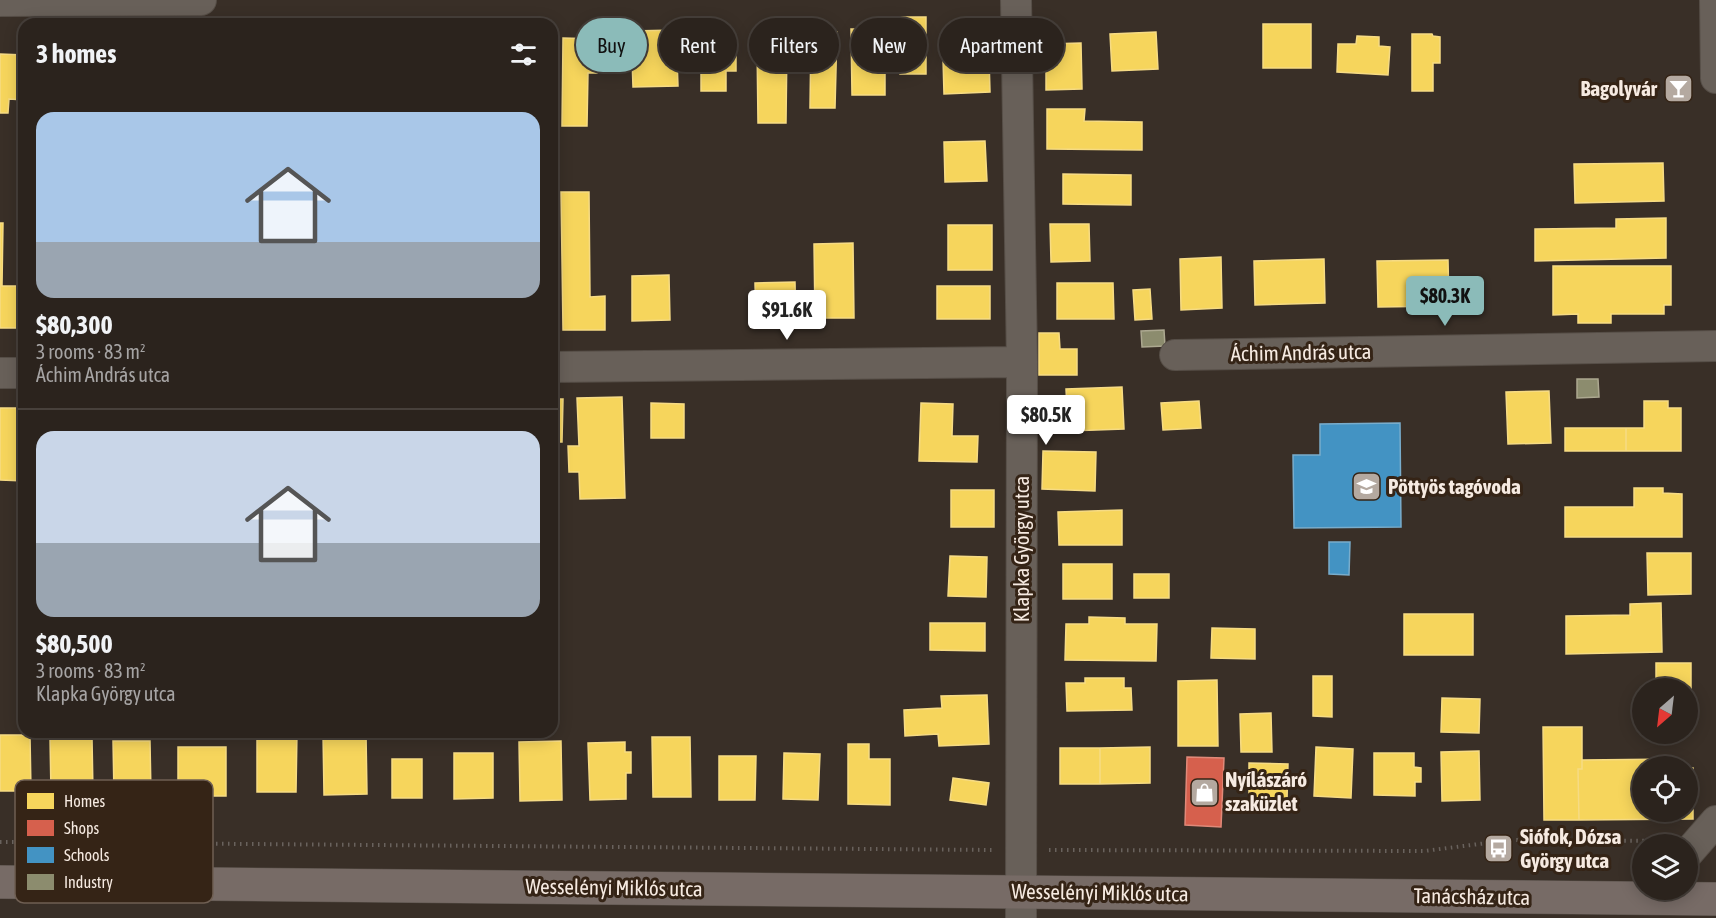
<!DOCTYPE html>
<html lang="en">
<head>
<meta charset="utf-8">
<style>
	:root { --surface:#2b231d; --page:#332b26; --text:#f1f3f6; --muted:#a6a4a4; --line:#47403b; --accent:#8bbbb9 }
	body { margin:0; font-family:"Asap Condensed",sans-serif; background:var(--page); color:var(--text); height:100vh; display:flex; flex-direction:column; font-size:22px; white-space:nowrap }
	* { box-sizing:border-box; margin:0 }
	p { font-size:20px; color:var(--muted) }
	.icon { flex:none; width:33px; height:33px; fill:none; stroke:currentColor; stroke-width:2; stroke-linecap:round; stroke-linejoin:round }
	.map { position:relative; flex:1; overflow:hidden }
	.drawer { position:absolute; left:18px; top:18px; width:540px; height:720px; display:flex; flex-direction:column; background:var(--surface); border-radius:18px; box-shadow:0 3px 15px #0003,0 0 0 2px var(--line) }
	.drawer>* { flex:none }
	.hud { position:absolute; left:576px; top:18px; width:570px; height:54px; display:flex; gap:12px }
	.needle { width:39px; rotate:208deg }
	.tools { position:absolute; left:1632px; top:678px; display:grid; gap:12px }
	.tools a { display:grid; place-items:center; width:66px; height:66px; border-radius:50%; background:var(--surface); box-shadow:0 3px 15px #0003,0 0 0 2px var(--line); font-size:30px }
	.price { position:absolute; translate:-50% -51px; padding:0 14px; border-radius:6px; background:#fff; color:#222; font-size:20px; line-height:39px; filter:drop-shadow(0 2px 3px #0008) }
	.price::after { content:''; position:absolute; left:50%; top:36px; width:18px; height:14px; margin-left:-9px; background:inherit; clip-path:polygon(0 0,100% 0,50% 100%) }
	.price.active { background:var(--accent); color:#111 }
	ul { padding:0; list-style:none }
	li { display:grid; align-content:center; gap:12px; height:318px; padding:0 18px }
	li+li { border-top:2px solid var(--line) }
	li span { display:grid; place-items:center; height:186px; border-radius:18px; color:#555 }
	li>.icon { margin-inline-start:auto }
	span .icon { width:108px; height:108px; fill:#fffc; stroke-width:1 }
	li b { font-size:26px }
	h2 { display:flex; justify-content:space-between; align-items:center; height:72px; padding:0 18px; font-size:26px }
	.pill { padding:0 21px; border-radius:27px; background:var(--surface); box-shadow:0 3px 15px #0003,0 0 0 2px var(--line); font-size:21px; line-height:54px }
	.pill.active { background:var(--accent); color:#111 }
	.map>svg:first-child { display:block }
	.homes { fill:#f6d55c; stroke:#f6db84; stroke-width:1.5 }
	.shops { fill:#d6604d; stroke:#e08979; stroke-width:1.5 }
	.schools { fill:#4393c3; stroke:#79adcc; stroke-width:1.5 }
	.industry { fill:#8c8c6e; stroke:#aca890; stroke-width:1.5 }
	.lines { fill:none; stroke-linecap:round; stroke-linejoin:round }
	.street-casing { stroke:#564e47; stroke-width:32 }
	.primary-casing { stroke:#564e47; stroke-width:34 }
	.path { stroke:#69625d; stroke-width:4; stroke-dasharray:1.5 4.5; stroke-linecap:butt }
	.street { stroke:#686059; stroke-width:30 }
	.primary { stroke:#776b66; stroke-width:33 }
	.labels { text-anchor:middle; stroke-width:6; stroke-linejoin:round; paint-order:stroke }
	.poi-label { font-size:21px; font-weight:bold; fill:#f6eae1; stroke:#352416; text-anchor:start }
	.street-label { font-size:21px; fill:#f6eae1; stroke:#352416 }
	.key { fill:#352416; stroke:#6f5f53; stroke-width:1.5 }
	.key-label { font-size:16px; fill:#f6eae1 }
</style>
</head>
<body>
<div class="map">
<svg width="1716" height="918" viewBox="0 0 1716 918">
	<rect width="100%" height="100%" fill="#392f27"/>
	<!-- homes -->
	<path class="homes" d="M900 17H926V74H900Z
		M1263 24H1311V68H1263Z
		M851 29H885V95H852Z
		M676 30 678 86 633 87 631 31Z
		M811 32H837L835 108H810Z
		M1156 32 1158 69 1112 71 1110 34Z
		M1412 34H1432L1433 36 1440 37V63H1433V91H1412Z
		M1357 36 1379 37V46L1390 47 1388 75 1337 72 1338 44H1356Z
		M563 38 598 39 597 73H588L587 126H562Z
		M696 38H736V71H726V91H701V70H696Z
		M1081 43 1082 89 1046 90V44Z
		M757 44H787L786 123H758Z
		M0 54 24 55V100L9 99 8 113H0Z
		M989 57 990 92 944 94 943 59Z
		M1047 109H1085L1084 121 1142 122V150L1047 149Z
		M985 141 987 181 945 182 944 142Z
		M1663 163 1664 201 1575 203 1574 164Z
		M1063 174 1131 175V205L1063 204Z
		M561 192H589L590 297 605 296V330H563Z
		M1666 218V258L1535 261V229L1616 228V219Z
		M0 223H3L2 286H22V328H0Z
		M1050 224H1089L1090 261 1051 262Z
		M948 225H992V270H948Z
		M853 243 854 318H815L814 244Z
		M1221 257 1222 308 1181 310 1180 259Z
		M1324 259 1325 303 1255 305 1254 261Z
		M1448 260 1449 306 1378 307 1377 261Z
		M1553 266H1671V305H1664V314H1611V323H1578V314L1553 315Z
		M669 275 670 320 632 321V276Z
		M795 282 796 326 756 327 755 283Z
		M1057 283H1113L1114 319H1057Z
		M937 286H990V319H937Z
		M1150 289 1152 319 1135 320 1133 290Z
		M1039 333H1059L1060 349H1077V375H1039Z
		M1122 387 1124 429 1068 431 1066 389Z
		M1549 391 1551 443 1508 444 1506 392Z
		M622 397 625 498 580 499 579 472H569L568 446H579L577 398Z
		M552 399H563L562 442H552Z
		M1199 401 1201 428 1163 430 1161 403Z
		M1644 401H1668V408H1681V451H1626V428H1644Z
		M651 403 684 404V438H651Z
		M921 403 953 404 952 436H978L977 462 919 461Z
		M0 408H24V481L0 480Z
		M1565 428H1626V451H1565Z
		M1043 451 1096 452 1095 491 1042 489Z
		M1634 488H1663V493L1682 494V537H1565V507H1634Z
		M951 490H994V527H951Z
		M1122 510V545H1059L1058 512Z
		M1647 553H1691V594L1648 595Z
		M950 556 987 557 986 597 948 596Z
		M1063 564H1112V599H1063Z
		M1134 574H1169V598H1134Z
		M1661 603 1662 652 1566 654V616L1630 615V604Z
		M1404 614H1473V655H1404Z
		M1089 617 1125 618V624H1157L1156 661 1065 660 1066 624H1089Z
		M930 623H985V651L930 650Z
		M1212 628 1255 629V659L1211 658Z
		M1656 663H1691V704H1688V688H1656Z
		M1313 676H1332V717L1313 716Z
		M1085 678H1124V688H1131L1132 710 1067 711 1066 683H1085Z
		M1217 680 1218 746H1178V681Z
		M987 695 989 744 939 746 938 734 905 736 904 710 942 708 941 696Z
		M1442 698 1480 699 1479 733 1441 732Z
		M1271 713 1272 752H1241L1240 714Z
		M1543 727H1582V769H1578L1579 820H1544Z
		M257 732H297L296 792H257Z
		M366 733 367 794 324 795 323 734Z
		M0 735H30L31 791H0Z
		M92 737 93 793H51L50 738Z
		M652 737H690L691 797H653Z
		M113 741H150L151 794 114 795Z
		M561 741 562 800 520 801 519 742Z
		M625 742V752H631V773H626V799L590 800 588 743Z
		M848 744H869V759H890V805L848 804Z
		M178 747H226V796H178Z
		M1150 747V783L1100 784V748Z
		M1316 747 1353 749 1351 798 1314 796Z
		M1060 748H1100V784H1060Z
		M1479 751 1480 800 1442 801 1441 752Z
		M454 753H493V798L454 799Z
		M784 753 820 754 818 800 783 799Z
		M1374 753H1414V767L1421 768V782H1415V796L1374 795Z
		M719 756H756L755 800H719Z
		M392 759H422V798H392Z
		M1675 759V766H1642V812H1688V768H1693V819L1579 820 1578 769H1582V760Z
		M1249 763 1288 764 1287 800H1249Z
		M953 778 989 783 986 805 950 800Z"/>
	<!-- shops -->
	<path class="shops" d="M1187 757 1224 758 1221 827 1185 825Z"/>
	<!-- schools -->
	<path class="schools" d="M1400 423 1401 527 1294 528 1293 455H1320V424Z
		M1329 542H1350L1349 575 1329 574Z"/>
	<!-- industry -->
	<path class="industry" d="M1164 330 1165 346 1142 347 1141 331Z
		M1577 379H1598L1599 397 1577 398Z"/>
	<g class="lines">
		<defs>
			<path id="street" d="M1016 0 1022 362 1021 918
				M1715 0 1716 78
				M0 1 201 0
				M1175 355 1716 346
				M552 367 1022 362
				M0 373H24
				M1688 853 1716 821"/>
			<path id="primary" d="M0 882 1716 899"/>
		</defs>
		<!-- street casing -->
		<use href="#street" class="street-casing"/>
		<!-- primary casing -->
		<use href="#primary" class="primary-casing"/>
		<!-- path -->
		<path class="path" d="M0 842 994 850
			M1049 850 1424 851 1511 840 1665 841"/>
		<!-- street -->
		<use href="#street" class="street"/>
		<!-- primary -->
		<use href="#primary" class="primary"/>
	</g>
	<!-- icons -->
	<defs>
		<symbol id="bar-square" viewBox="-11 -11 22 22"><rect x="-9" y="-9" width="18" height="18" rx="4" fill="#b4a9a0" stroke="#352416"/><path d="M-6-5H6L.8 .8V4.5H3.5V6h-7V4.5H-.8V.8Z" fill="#fff"/></symbol>
		<symbol id="school-square" viewBox="-11 -11 22 22"><rect x="-9" y="-9" width="18" height="18" rx="4" fill="#b4a9a0" stroke="#352416"/><path d="M0-5L7-2L0 1L-7-2ZM-4 1L0 2.5L4 1V4Q0 6-4 4Z" fill="#fff"/></symbol>
		<symbol id="shop-square" viewBox="-11 -11 22 22"><rect x="-9" y="-9" width="18" height="18" rx="4" fill="#b4a9a0" stroke="#352416"/><path d="M-5-2.5h2.3a2.7 3.5 0 0 1 5.4 0H5L5.5 6h-11ZM-1.5-2.5h3a1.5 2.3 0 0 0-3 0Z" fill="#fff"/></symbol>
		<symbol id="bus-square" viewBox="-11 -11 22 22"><rect x="-9" y="-9" width="18" height="18" rx="4" fill="#b4a9a0" stroke="#352416"/><path d="M-5-6H5V4H4V6H2V4H-2V6H-4V4H-5ZM-3.5-4V0h7V-4ZM-3.5 1.2v1.5H-2V1.2ZM2 1.2v1.5H3.5V1.2Z" fill="#fff"/></symbol>
	</defs>
	<g fill-rule="evenodd">
		<use href="#bar-square" x="1662" y="72" width="33" height="33"/>
		<use href="#school-square" x="1350" y="470" width="33" height="33"/>
		<use href="#shop-square" x="1188" y="776" width="33" height="33"/>
		<use href="#bus-square" x="1482" y="832" width="33" height="33"/>
	</g>
	<g class="labels">
		<!-- poi labels -->
		<g class="poi-label">
			<text x="1657" y="96" text-anchor="end">Bagolyvár</text>
			<text x="1388" y="494">Pöttyös tagóvoda</text>
			<text x="1225" y="787">Nyílászáró<tspan x="1225" dy="24">szaküzlet</tspan></text>
			<text x="1520" y="844">Siófok, Dózsa<tspan x="1520" dy="24">György utca</tspan></text>
		</g>
		<!-- street labels -->
		<g class="street-label">
			<text transform="translate(1301 353) rotate(-1)" y="7">Áchim András utca</text>
			<text transform="translate(1022 549) rotate(-90)" y="7">Klapka György utca</text>
			<text transform="translate(614 888) rotate(1)" y="7">Wesselényi Miklós utca</text>
			<text transform="translate(1100 893) rotate(1)" y="7">Wesselényi Miklós utca</text>
			<text transform="translate(1472 897) rotate(1)" y="7">Tanácsház utca</text>
		</g>
	</g>
	<!-- legend -->
	<rect x="15" y="780" width="198" height="123" rx="9" class="key"/>
	<rect x="27" y="793" width="27" height="16" fill="#f6d55c"/>
	<rect x="27" y="820" width="27" height="16" fill="#d6604d"/>
	<rect x="27" y="847" width="27" height="16" fill="#4393c3"/>
	<rect x="27" y="874" width="27" height="16" fill="#8c8c6e"/>
	<g class="key-label">
		<text x="64" y="807">Homes</text>
		<text x="64" y="834">Shops</text>
		<text x="64" y="861">Schools</text>
		<text x="64" y="888">Industry</text>
	</g>
</svg>
<div class="tools">
<a><svg class="needle" viewBox="-14 -14 28 28"><path d="M0-13l5 13h-10z" fill="#e53935"/><path d="M0 13l5-13h-10z" fill="#a6a4a4"/></svg></a>
<a><svg class="icon" aria-label="locate" viewBox="0 0 24 24"><circle cx="12" cy="12" r="6"/><path d="M12 2v4M12 18v4M2 12h4M18 12h4"/></svg></a>
<a><svg class="icon" aria-label="layers" viewBox="0 0 24 24"><path d="M12 4l9 5-9 5-9-5zM3 14l9 5 9-5"/></svg></a>
</div>
<b class="price active" style="left:1445px;top:327px">$80.3K</b>
<b class="price" style="left:787px;top:341px">$91.6K</b>
<b class="price" style="left:1046px;top:446px">$80.5K</b>
<div class="hud">
<a class="pill active">Buy</a>
<a class="pill">Rent</a>
<a class="pill">Filters</a>
<a class="pill">New</a>
<a class="pill">Apartment</a>
</div>
<section class="drawer">
<h2>3 homes<svg class="icon" aria-label="filters" viewBox="0 0 24 24"><path d="M4 7h16M4 17h16"/><circle cx="9" cy="7" r="2"/><circle cx="15" cy="17" r="2"/></svg></h2>
<ul>
<li><span style="background:linear-gradient(#a9c7e8 70%,#9aa5b1 0)"><svg class="icon" aria-label="home" viewBox="0 0 24 24"><path d="M3 11l9-7 9 7M6 9v11h12V9"/></svg></span><div><b>$80,300</b><p>3 rooms · 83 m²</p><p>Áchim András utca</p></div></li>
<li><span style="background:linear-gradient(#c9d6e8 60%,#9aa5b1 0)"><svg class="icon" aria-label="home" viewBox="0 0 24 24"><path d="M3 11l9-7 9 7M6 9v11h12V9"/></svg></span><div><b>$80,500</b><p>3 rooms · 83 m²</p><p>Klapka György utca</p></div></li>
</ul>
</section>
</div>
</body>
</html>
